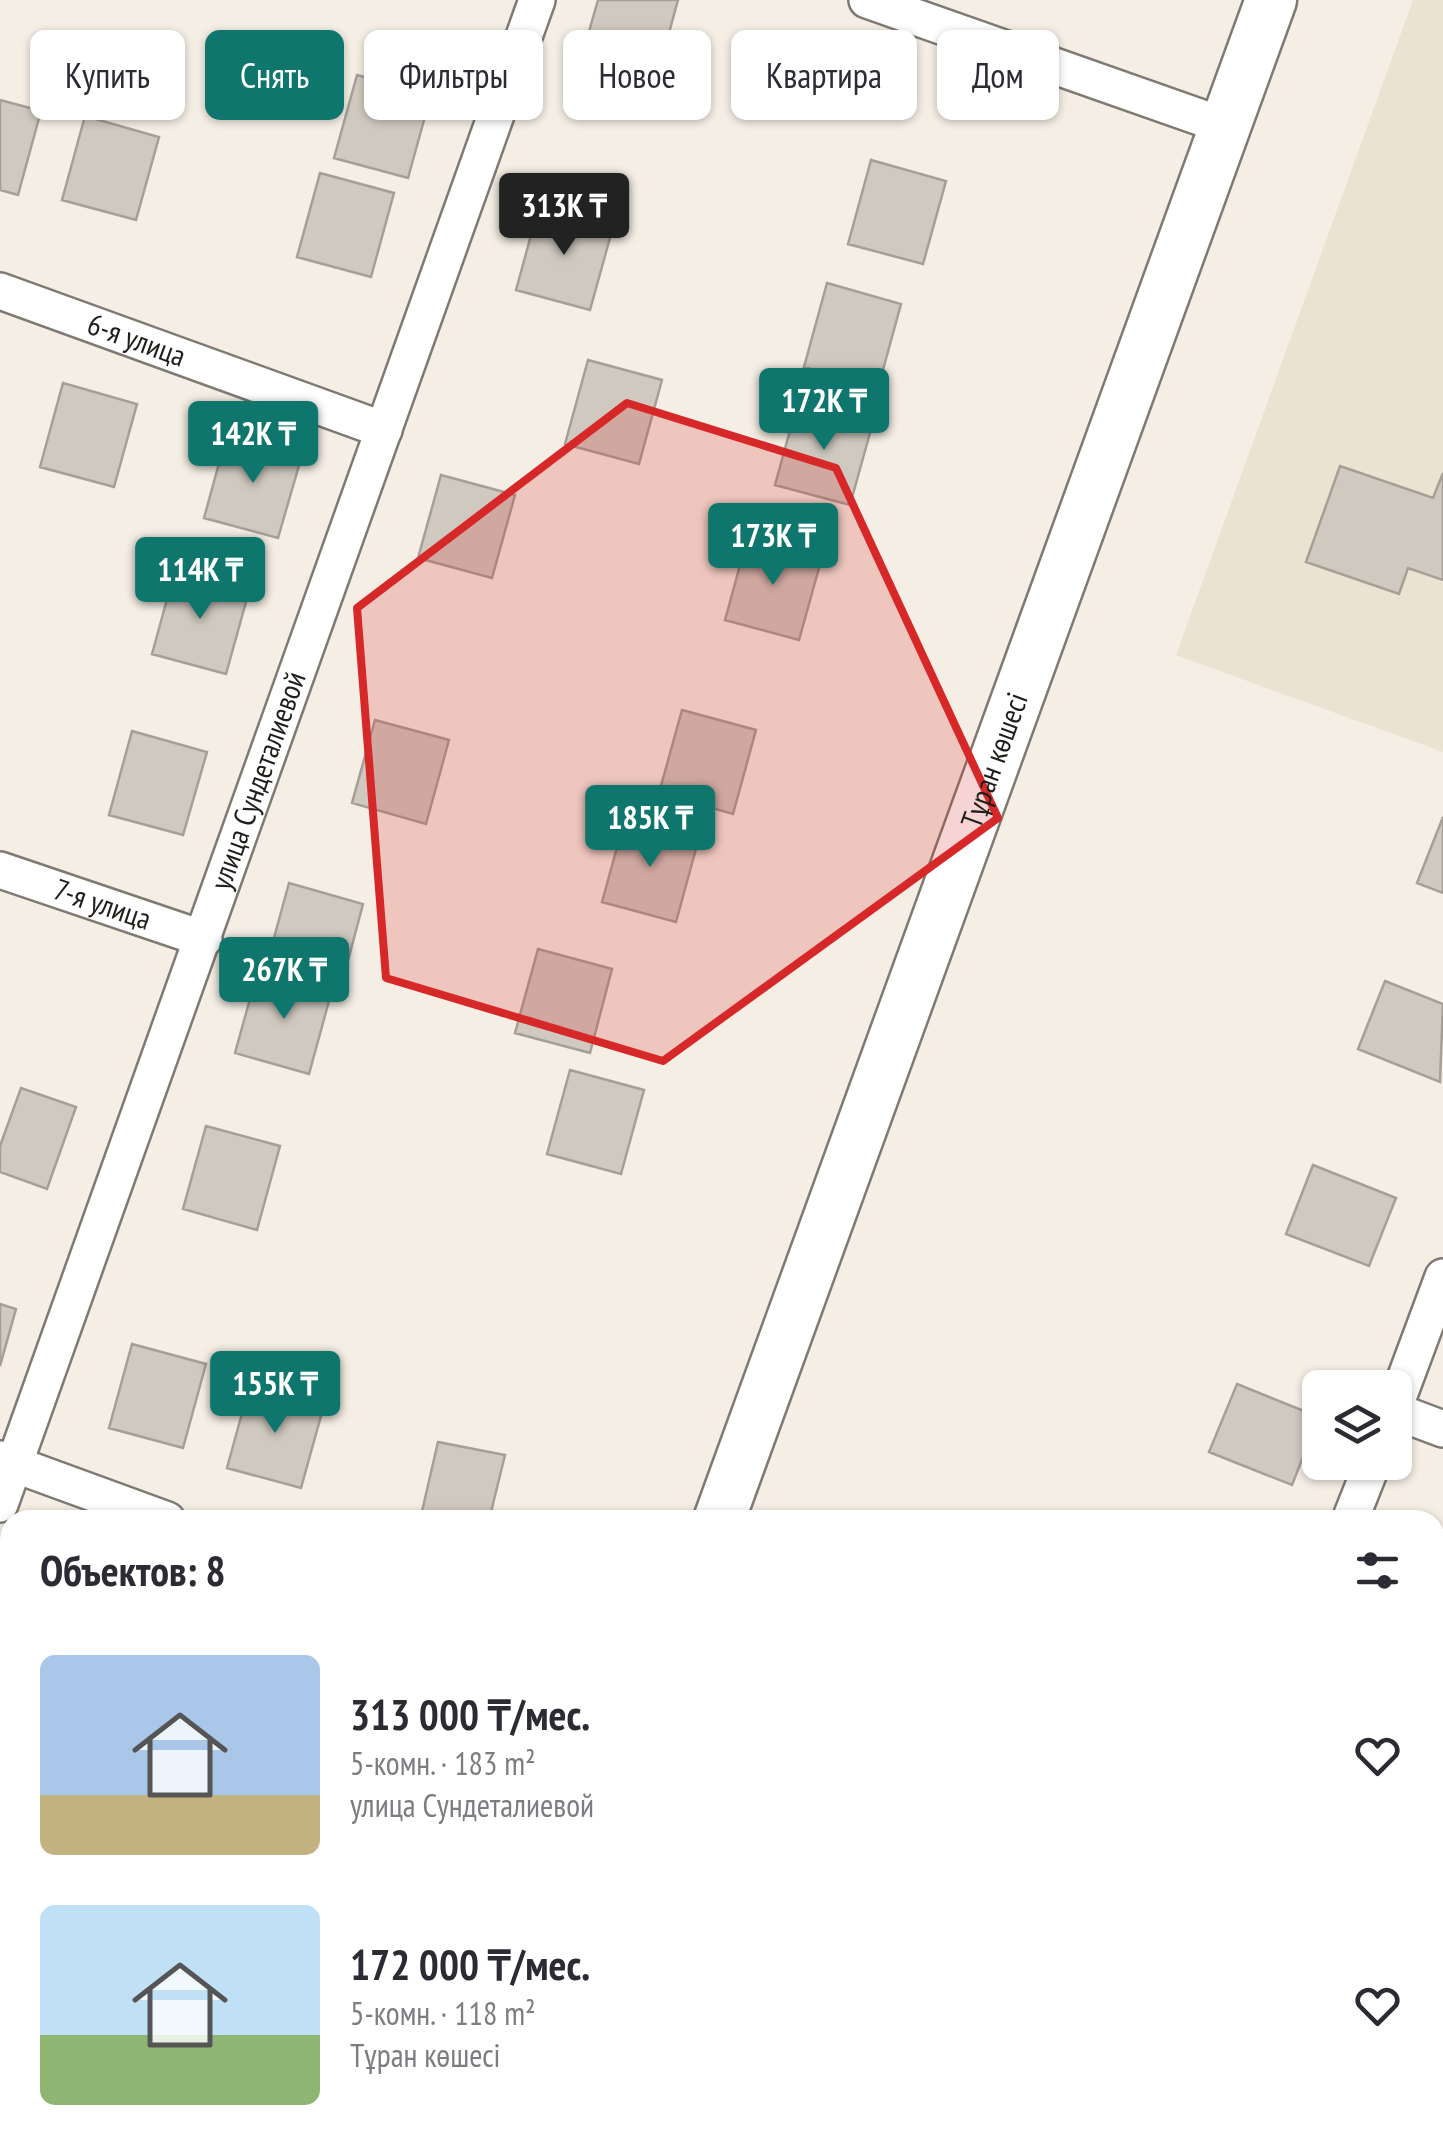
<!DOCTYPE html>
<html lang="ru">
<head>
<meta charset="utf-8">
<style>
	:root { --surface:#fff; --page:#f2f2f3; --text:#2b2b33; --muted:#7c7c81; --accent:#0f766e }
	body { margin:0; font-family:"PT Sans Narrow",sans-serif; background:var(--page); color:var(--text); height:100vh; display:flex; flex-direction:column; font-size:38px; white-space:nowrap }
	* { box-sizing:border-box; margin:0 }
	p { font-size:32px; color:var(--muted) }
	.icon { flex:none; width:55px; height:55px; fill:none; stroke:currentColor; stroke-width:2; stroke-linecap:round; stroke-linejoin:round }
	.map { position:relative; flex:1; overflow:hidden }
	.sheet { position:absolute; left:0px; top:1510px; width:1445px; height:642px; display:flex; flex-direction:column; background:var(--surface); border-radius:30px 30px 0 0; box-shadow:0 2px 8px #0004 }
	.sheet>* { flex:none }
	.banner { position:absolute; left:30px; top:30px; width:1385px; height:90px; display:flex; gap:20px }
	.controls { position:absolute; left:1302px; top:1370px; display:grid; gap:20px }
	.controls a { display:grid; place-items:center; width:110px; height:110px; border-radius:15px; background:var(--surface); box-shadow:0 2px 8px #0004; font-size:50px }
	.price { position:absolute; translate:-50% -85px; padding:0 22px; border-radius:10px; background:var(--accent); color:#fff; font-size:32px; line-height:65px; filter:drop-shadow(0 2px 5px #0008) }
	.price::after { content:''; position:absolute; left:50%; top:60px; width:30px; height:22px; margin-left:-15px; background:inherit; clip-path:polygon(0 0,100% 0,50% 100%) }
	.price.selected { background:#222; color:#fff }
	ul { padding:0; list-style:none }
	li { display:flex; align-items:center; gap:30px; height:250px; padding:0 40px }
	li span { display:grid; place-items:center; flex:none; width:280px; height:200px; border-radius:15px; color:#555 }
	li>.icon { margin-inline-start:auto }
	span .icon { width:120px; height:120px; fill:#fffc; stroke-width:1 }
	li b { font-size:42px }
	h2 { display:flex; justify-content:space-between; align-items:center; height:120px; padding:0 40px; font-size:42px }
	.pill { padding:0 35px; border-radius:15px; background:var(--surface); box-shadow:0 2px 8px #0004; font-size:35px; line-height:90px }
	.pill.selected { background:var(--accent); color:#fff }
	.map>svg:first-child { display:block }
	.built { fill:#ebe2d1 }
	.building { fill:#cfc9bf; stroke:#a59f96; stroke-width:2.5 }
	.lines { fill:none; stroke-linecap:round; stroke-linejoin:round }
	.street-casing { stroke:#7f7a71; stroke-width:40 }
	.secondary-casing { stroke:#7f7a71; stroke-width:55 }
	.street { stroke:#fff; stroke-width:35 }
	.secondary { stroke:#fff; stroke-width:50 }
	.marked { fill:#d62828; fill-opacity:0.2; stroke:#d62828; stroke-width:8; stroke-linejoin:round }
	.labels { text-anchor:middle; stroke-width:8; stroke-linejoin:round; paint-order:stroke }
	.street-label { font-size:30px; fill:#201e1a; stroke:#fff }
</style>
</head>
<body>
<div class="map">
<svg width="1443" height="2151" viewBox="0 0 1443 2151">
	<rect width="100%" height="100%" fill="#f4eee4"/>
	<!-- built -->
	<path class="built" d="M1413 0H1443V752L1176 655Z"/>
	<!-- building -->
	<path class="building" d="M598 0H678L655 84 580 63Z
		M357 75 431 95 408 178 334 158Z
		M0 100 41 111 18 195 0 190Z
		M85 116 159 137 136 220 62 200Z
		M871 160 946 181 923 264 848 244Z
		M320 173 394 193 371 277 297 257Z
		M539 206 613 227 590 310 516 290Z
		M827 283 901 304 878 388 804 367Z
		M588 360 662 380 639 464 565 444Z
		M63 383 137 404 114 487 40 467Z
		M798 401 873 422 850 505 775 485Z
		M227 434 302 455 278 538 204 518Z
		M1340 466 1433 498 1443 473V580L1408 568 1399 594 1306 562Z
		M441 475 515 495 492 578 418 558Z
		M748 536 822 557 799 640 725 620Z
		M175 570 249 591 226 674 152 654Z
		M682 710 756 730 733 814 659 793Z
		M375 720 449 740 426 824 352 803Z
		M132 731 207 752 183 835 109 815Z
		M1443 817V893L1417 883Z
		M625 818 699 838 676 922 602 902Z
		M289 883 363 904 341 987 266 967Z
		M538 949 612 969 590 1053 515 1033Z
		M258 970 332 990 309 1074 235 1053Z
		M1385 981 1443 1004 1440 1082 1358 1049Z
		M570 1070 644 1090 621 1174 547 1154Z
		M21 1088 76 1107 47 1189 0 1172V1146Z
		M206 1126 280 1146 257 1230 183 1209Z
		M1313 1165 1396 1198 1369 1266 1286 1234Z
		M0 1304 16 1309 0 1366Z
		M132 1344 206 1364 183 1448 109 1428Z
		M250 1384 324 1405 301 1488 227 1468Z
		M1237 1384 1319 1417 1292 1485 1209 1452Z
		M438 1442 505 1455 489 1520H420Z
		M1435 1587 1443 1590V1669L1435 1666Z
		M0 1807 10 1811V1882L0 1877Z
		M1435 1898 1443 1901V1980L1435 1977Z
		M166 2142H253L261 2146 258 2151H162Z
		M1173 2142H1255L1251 2151H1194Z
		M1308 2142H1403L1400 2151H1308Z"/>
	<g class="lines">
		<defs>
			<g id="street">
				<path d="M867 0 1222 125"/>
				<path id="s1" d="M0 291 384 430"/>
				<path id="s2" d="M0 870 204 939"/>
				<path d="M1395 1406 1443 1277"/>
				<path d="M1395 1411 1443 1429"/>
				<path d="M0 1459 167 1520"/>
				<path id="s3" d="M0 1504 537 0"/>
				<path d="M1350 1520 1373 1462"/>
				<path d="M1435 2057 1443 2060"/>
				<path d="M1098 2151 1101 2142"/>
			</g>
			<g id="secondary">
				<path id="s4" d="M719 1520 1271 0"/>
				<path d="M466 2151 470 2142"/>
			</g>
		</defs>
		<!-- street casing -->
		<use href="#street" class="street-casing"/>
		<!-- secondary casing -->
		<use href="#secondary" class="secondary-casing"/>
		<!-- street -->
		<use href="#street" class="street"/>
		<!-- secondary -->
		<use href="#secondary" class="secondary"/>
	</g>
	<!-- marked area -->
	<path class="marked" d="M627 403 836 468 998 818 663 1061 386 978 357 608Z"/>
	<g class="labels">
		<!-- street labels -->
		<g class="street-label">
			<text dy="10" stroke="none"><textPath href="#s1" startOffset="145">6-я улица</textPath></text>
			<text dy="10" stroke="none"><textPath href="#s4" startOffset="808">Тұран көшесі</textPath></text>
			<text dy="10" stroke="none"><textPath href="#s3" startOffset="768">улица Сундеталиевой</textPath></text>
			<text dy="10" stroke="none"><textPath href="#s2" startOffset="108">7-я улица</textPath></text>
		</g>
	</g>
</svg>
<div class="controls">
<a><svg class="icon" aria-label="layers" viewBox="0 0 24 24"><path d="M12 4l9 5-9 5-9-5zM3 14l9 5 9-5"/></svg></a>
</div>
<b class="price selected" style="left:564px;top:258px">313K ₸</b>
<b class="price" style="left:824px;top:453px">172K ₸</b>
<b class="price" style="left:253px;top:486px">142K ₸</b>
<b class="price" style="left:773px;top:588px">173K ₸</b>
<b class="price" style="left:200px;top:622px">114K ₸</b>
<b class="price" style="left:650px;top:870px">185K ₸</b>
<b class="price" style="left:284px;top:1022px">267K ₸</b>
<b class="price" style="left:275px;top:1436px">155K ₸</b>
<div class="banner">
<a class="pill">Купить</a>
<a class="pill selected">Снять</a>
<a class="pill">Фильтры</a>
<a class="pill">Новое</a>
<a class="pill">Квартира</a>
<a class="pill">Дом</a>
</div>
<section class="sheet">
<h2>Объектов: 8<svg class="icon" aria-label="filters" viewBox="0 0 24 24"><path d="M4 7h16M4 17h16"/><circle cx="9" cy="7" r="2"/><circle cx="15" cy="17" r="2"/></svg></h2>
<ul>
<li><span style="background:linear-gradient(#a9c7e8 70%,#c2b280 0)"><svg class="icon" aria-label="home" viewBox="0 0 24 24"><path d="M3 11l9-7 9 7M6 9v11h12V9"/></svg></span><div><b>313 000 ₸/мес.</b><p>5-комн. · 183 m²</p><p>улица Сундеталиевой</p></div><svg class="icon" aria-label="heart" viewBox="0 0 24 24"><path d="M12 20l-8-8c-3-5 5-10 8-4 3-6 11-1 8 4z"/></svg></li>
<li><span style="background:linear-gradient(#bfe0f5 65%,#8fb573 0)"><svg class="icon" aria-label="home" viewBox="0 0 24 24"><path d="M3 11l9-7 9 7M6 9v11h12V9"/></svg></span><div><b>172 000 ₸/мес.</b><p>5-комн. · 118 m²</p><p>Тұран көшесі</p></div><svg class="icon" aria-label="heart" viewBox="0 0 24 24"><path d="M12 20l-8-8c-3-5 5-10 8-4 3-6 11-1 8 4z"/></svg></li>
</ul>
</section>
</div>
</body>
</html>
